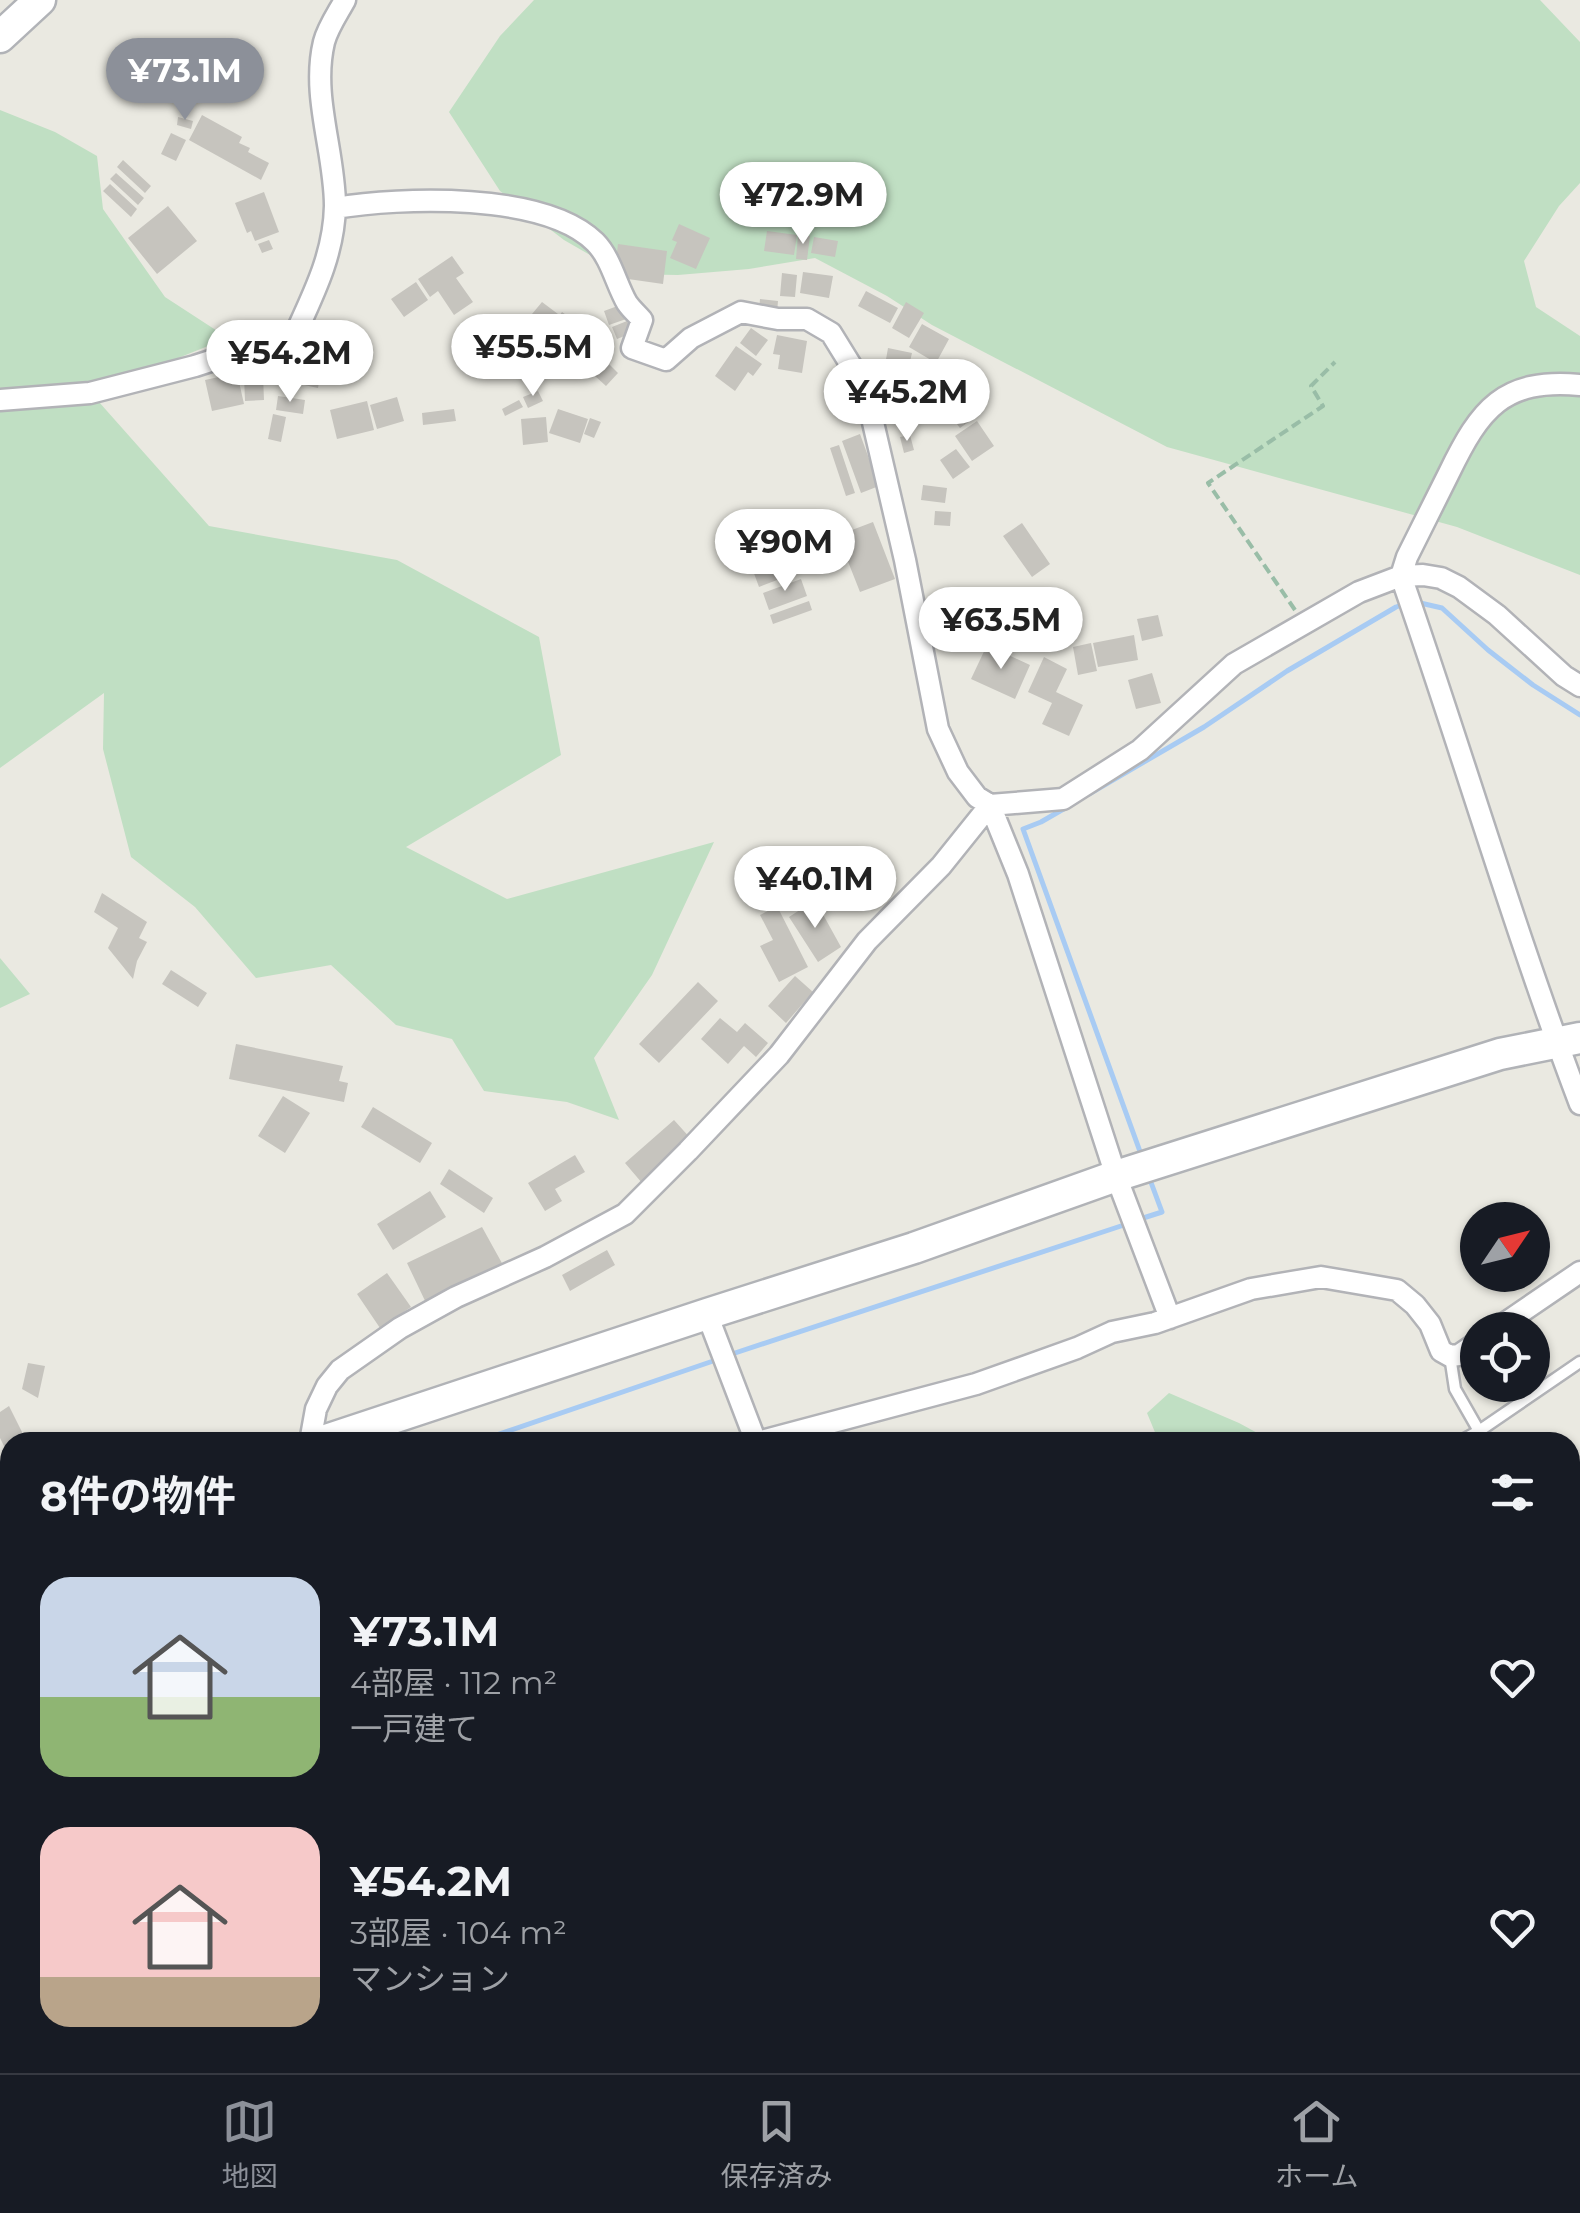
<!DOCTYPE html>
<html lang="ja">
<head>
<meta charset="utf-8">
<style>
	:root { --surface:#171b24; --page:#20242c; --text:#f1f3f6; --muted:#9ea1a6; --line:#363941; --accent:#8c9099 }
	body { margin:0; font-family:Montserrat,"Noto Sans JP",sans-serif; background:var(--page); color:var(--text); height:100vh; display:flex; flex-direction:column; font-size:38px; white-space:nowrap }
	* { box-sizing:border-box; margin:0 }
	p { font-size:32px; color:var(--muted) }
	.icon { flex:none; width:55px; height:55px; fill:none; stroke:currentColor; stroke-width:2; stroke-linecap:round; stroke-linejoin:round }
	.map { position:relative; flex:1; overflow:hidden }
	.details { position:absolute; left:0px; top:1432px; width:1580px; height:642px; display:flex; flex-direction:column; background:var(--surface); border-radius:30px 30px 0 0; box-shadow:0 2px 8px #0004 }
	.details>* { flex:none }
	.needle { width:65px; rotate:55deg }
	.fabs { position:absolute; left:1460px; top:1202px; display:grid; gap:20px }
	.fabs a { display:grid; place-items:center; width:90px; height:90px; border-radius:50%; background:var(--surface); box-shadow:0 2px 8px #0004; font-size:50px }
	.price { position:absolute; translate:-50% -85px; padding:0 22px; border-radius:35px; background:#fff; color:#222; font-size:32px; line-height:65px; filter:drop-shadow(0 2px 5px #0008) }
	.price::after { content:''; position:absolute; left:50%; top:60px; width:30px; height:22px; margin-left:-15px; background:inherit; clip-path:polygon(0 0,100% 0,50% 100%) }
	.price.current { background:var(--accent); color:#fff }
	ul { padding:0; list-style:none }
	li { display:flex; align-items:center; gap:30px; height:250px; padding:0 40px }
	li span { display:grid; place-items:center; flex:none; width:280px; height:200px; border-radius:30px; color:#555 }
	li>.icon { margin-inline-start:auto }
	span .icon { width:120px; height:120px; fill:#fffc; stroke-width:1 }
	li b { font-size:42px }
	h2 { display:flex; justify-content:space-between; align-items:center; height:120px; padding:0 40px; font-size:42px }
	.tab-bar { display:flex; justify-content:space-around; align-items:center; height:140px; border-top:2px solid var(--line); background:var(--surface); font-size:28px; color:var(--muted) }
	.tab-bar a { display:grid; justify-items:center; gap:5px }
	.tab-bar .current { color:var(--accent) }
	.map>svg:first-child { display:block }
	.green { fill:#c0dfc3 }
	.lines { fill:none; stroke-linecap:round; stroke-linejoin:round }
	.stream { stroke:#a8cbf3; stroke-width:5 }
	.building { fill:#c6c4be }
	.lane-casing { stroke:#b2b3b7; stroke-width:15 }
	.street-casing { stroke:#b2b3b7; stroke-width:25 }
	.secondary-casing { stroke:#b1b3b7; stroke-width:35 }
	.path { stroke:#99bda7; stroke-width:4; stroke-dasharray:10 5; stroke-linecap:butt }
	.lane { stroke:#fff; stroke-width:10 }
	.street { stroke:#fff; stroke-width:20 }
	.secondary { stroke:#fff; stroke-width:30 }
</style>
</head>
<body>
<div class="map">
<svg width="1580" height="2073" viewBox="0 0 1580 2073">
	<rect width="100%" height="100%" fill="#eae9e1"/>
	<!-- green -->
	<path class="green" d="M534 0H1540L1580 42V183L1559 206 1524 261 1536 307 1580 336V575L1457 527 1167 447 932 325 887 296 815 258 749 269 678 275 623 274 564 240 500 191 449 112 500 36Z
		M0 110 55 132 97 156 103 209 165 297 228 338 91 393 209 526 397 560 539 637 561 755 406 847 507 899 714 842 652 975 594 1058 619 1120 567 1102 484 1091 452 1039 396 1025 331 965 256 978 195 907 131 857 103 749 104 693 0 768Z
		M0 958 30 994 0 1008Z
		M1169 1393 1239 1423 1274 1442H1159L1147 1413Z
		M1570 1580 1580 1583V2007L1570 2004Z
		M1580 2025V2073H1543L1549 2065H1570V2038Z
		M608 2065H1002L1008 2073H616Z"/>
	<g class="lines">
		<!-- stream -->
		<path class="stream" d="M1416 602 1442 608 1488 650 1533 685 1580 715
			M1089 794 1204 727 1287 671 1396 607 1405 604
			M1067 807 1041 822 1023 829 1142 1157
			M1137 1220 1162 1212 1149 1177
			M729 1355 1127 1224
			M476 1442 719 1359
			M0 1837 10 1827"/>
	</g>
	<!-- building -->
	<path class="building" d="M202 115 242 137 239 143 250 148 248 152 269 163 261 180 189 140Z
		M178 117 193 121 191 129 177 125Z
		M171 133 186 140 176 161 161 154Z
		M123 160 151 186 145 193 117 167Z
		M116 173 144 198 138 205 110 179Z
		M110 184 137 209 131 217 103 191Z
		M264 192 279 232 255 241 251 231 247 233 235 203Z
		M769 205 779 206 778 223 768 222Z
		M168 206 197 241 157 274 128 238Z
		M679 224 710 238 696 269 670 258 677 242 672 240Z
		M767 231 797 235 794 255 764 251Z
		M798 235 810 236 807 260 796 259Z
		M814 237 838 241 835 257 811 253Z
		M269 240 273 249 262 253 258 244Z
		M618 244 667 251 663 284 614 277Z
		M452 256 464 273 456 278 473 302 454 315 438 291 430 297 418 279Z
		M803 272 833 276 829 298 800 293Z
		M782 273 797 275 795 297 780 296Z
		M416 282 428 300 404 317 391 299Z
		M866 291 898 308 890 323 858 306Z
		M760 299 778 301 777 313 759 311Z
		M542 302 558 314 543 332 527 320Z
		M906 302 924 313 909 338 892 328Z
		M623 304 629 318 609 325 604 311Z
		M562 312 594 335 578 356 547 333Z
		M627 321 632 333 617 339 612 327Z
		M922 324 949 339 936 363 909 347Z
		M751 328 768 340 756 356 740 343Z
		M777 335 807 341 802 373 778 369 780 355 773 354Z
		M593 340 609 351 596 369 580 358Z
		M736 346 762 364 753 376 748 372 735 391 715 376Z
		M888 348 912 353 908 370 885 365Z
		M914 360 934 364 931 383 910 378Z
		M607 362 618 373 606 386 595 376Z
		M293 370 320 376 318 388 290 382Z
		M237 373 244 404 212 411 205 380Z
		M244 376H263L264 400 245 401Z
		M538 391 543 401 528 408 523 397Z
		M959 391 977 416 960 428 950 415 955 412 947 400Z
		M278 396 305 400 303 414 276 410Z
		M397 397 404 421 377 429 370 405Z
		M519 400 523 407 505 416 502 409Z
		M367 401 374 430 337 439 330 410Z
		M454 409 456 421 423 425 422 413Z
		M558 409 588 419 580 443 549 433Z
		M273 414 286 417 281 442 268 439Z
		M546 417 548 442 523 445 521 419Z
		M590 418 601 422 594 438 584 434Z
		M977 421 994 446 972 461 955 436Z
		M860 434 879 486 861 493 842 441Z
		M910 435 914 450 904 453 900 437Z
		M839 445 855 493 846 496 830 448Z
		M956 449 970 467 953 479 940 460Z
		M923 485 947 488 945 503 921 500Z
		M935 511 951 512 950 526 934 525Z
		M873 522 895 579 860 592 845 554 759 587 752 568Z
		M1022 523 1050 564 1032 577 1003 536Z
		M801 579 807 596 769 610 763 593Z
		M809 601 812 610 773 624 770 615Z
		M1158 615 1163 636 1142 641 1137 619Z
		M1134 635 1138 660 1098 667 1093 643Z
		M1091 643 1097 671 1078 675 1073 647Z
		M987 645 1030 665 1015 699 971 679Z
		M1044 657 1067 669 1056 692 1083 705 1069 736 1042 724 1052 703 1028 692Z
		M1152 673 1161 703 1136 709 1128 680Z
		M102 893 147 922 139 938 147 942 137 961 133 979 108 948 118 928 94 912Z
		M815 900 841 947 818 962 789 917Z
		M777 906 808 967 779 982 760 946 773 940 760 915Z
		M171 970 207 993 198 1007 162 984Z
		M795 976 813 992 786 1023 768 1006Z
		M698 982 718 1001 659 1063 639 1044Z
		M720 1018 737 1032 745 1023 768 1043 756 1057 744 1046 728 1064 701 1039Z
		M236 1044 343 1066 339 1081 348 1083 344 1102 229 1079Z
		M283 1096 310 1113 285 1153 258 1136Z
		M373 1107 432 1143 420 1163 361 1127Z
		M674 1120 692 1140 642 1183 625 1163Z
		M575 1155 585 1172 555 1189 562 1201 545 1211 528 1183Z
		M449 1169 493 1198 484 1213 440 1184Z
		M430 1191 446 1217 393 1250 377 1224Z
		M482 1227 503 1265 428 1307 407 1263Z
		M607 1250 615 1265 570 1291 562 1275Z
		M387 1273 411 1307 380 1328 357 1294Z
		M28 1363 45 1366 38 1398 22 1389Z
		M9 1406 27 1442H10V1458L0 1438V1412Z"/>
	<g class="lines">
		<defs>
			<path id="lane" d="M1450 1356 1455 1389 1479 1431 1580 1362
				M1459 1442 1479 1431"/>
			<path id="street" d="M335 208C401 197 544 192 595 242 611 258 616 284 627 303 631 309 637 314 642 320L632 348 666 360 691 338 741 312 778 319H807L831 333 865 388 905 560 938 729 958 772 977 797 990 805 1018 874 1116 1176 1170 1318
				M1580 385C1503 378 1480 409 1449 473 1435 501 1421 529 1407 557L1401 576C1462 751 1514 930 1580 1104
				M0 400 90 393 195 366 235 353 281 333 293 339C313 295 334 255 335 206 335 152 311 96 324 42 328 27 338 13 345 0
				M707 1314 756 1442
				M1495 1330 1580 1272
				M310 1442 316 1409 327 1386 340 1370 400 1328 456 1297 545 1257 625 1214 688 1151 779 1055 867 941 941 866 990 805 1063 799 1140 750 1234 664 1359 592 1401 576 1423 575 1441 578 1459 587 1497 615 1564 676 1580 686
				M758 1442 976 1384 1077 1348 1112 1332 1155 1323 1251 1289 1321 1277 1397 1290 1415 1305 1430 1324 1441 1351 1450 1356 1459 1355 1478 1342
				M0 1521 7 1550 10 1625
				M0 1733 10 1743
				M0 1788 10 1778
				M1570 1954 1580 1943
				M340 2065 348 2073
				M459 2065 462 2073
				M1216 2073 1222 2065
				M1484 2073 1488 2065"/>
			<path id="secondary" d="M0 37 40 0
				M320 1442 707 1314 914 1248 1116 1176 1500 1054 1580 1038"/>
		</defs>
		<!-- lane casing -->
		<use href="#lane" class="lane-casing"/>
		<!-- street casing -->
		<use href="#street" class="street-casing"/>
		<!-- secondary casing -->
		<use href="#secondary" class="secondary-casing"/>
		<!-- path -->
		<path class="path" d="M1295 610 1208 483 1323 406 1311 386 1335 362"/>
		<!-- lane -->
		<use href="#lane" class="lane"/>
		<!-- street -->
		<use href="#street" class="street"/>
		<!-- secondary -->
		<use href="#secondary" class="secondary"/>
	</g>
</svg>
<div class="fabs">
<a><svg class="needle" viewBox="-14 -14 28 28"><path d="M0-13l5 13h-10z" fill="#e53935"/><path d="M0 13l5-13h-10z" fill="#9ea1a6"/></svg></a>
<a><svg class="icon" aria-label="locate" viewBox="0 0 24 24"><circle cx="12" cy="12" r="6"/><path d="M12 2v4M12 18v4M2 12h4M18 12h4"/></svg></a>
</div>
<b class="price current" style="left:185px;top:123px">¥73.1M</b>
<b class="price" style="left:803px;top:247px">¥72.9M</b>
<b class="price" style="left:533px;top:399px">¥55.5M</b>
<b class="price" style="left:290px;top:405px">¥54.2M</b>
<b class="price" style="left:907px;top:444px">¥45.2M</b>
<b class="price" style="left:785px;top:594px">¥90M</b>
<b class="price" style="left:1001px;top:672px">¥63.5M</b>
<b class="price" style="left:815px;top:931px">¥40.1M</b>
<section class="details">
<h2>8件の物件<svg class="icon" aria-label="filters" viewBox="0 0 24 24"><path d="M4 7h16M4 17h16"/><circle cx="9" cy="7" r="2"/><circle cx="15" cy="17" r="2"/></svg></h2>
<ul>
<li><span style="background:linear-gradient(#c9d6e8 60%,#8fb573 0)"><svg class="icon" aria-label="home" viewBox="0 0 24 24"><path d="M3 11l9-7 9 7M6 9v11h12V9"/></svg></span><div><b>¥73.1M</b><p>4部屋 · 112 m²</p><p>一戸建て</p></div><svg class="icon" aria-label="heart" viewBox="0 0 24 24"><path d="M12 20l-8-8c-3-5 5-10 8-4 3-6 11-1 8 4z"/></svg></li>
<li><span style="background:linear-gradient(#f6c9c9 75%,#b9a48a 0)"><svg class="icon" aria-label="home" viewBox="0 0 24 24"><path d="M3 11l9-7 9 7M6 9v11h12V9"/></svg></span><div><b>¥54.2M</b><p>3部屋 · 104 m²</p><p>マンション</p></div><svg class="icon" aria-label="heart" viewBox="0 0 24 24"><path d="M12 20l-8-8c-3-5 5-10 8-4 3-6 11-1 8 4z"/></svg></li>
</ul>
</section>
</div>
<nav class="tab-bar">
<a class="current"><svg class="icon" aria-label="map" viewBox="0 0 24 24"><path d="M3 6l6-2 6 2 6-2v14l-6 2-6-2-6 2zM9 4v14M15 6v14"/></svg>地図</a>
<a><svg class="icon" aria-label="saved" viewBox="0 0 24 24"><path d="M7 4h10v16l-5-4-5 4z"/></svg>保存済み</a>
<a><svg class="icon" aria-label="home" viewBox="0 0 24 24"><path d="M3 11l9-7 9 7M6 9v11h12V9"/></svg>ホーム</a>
</nav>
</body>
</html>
